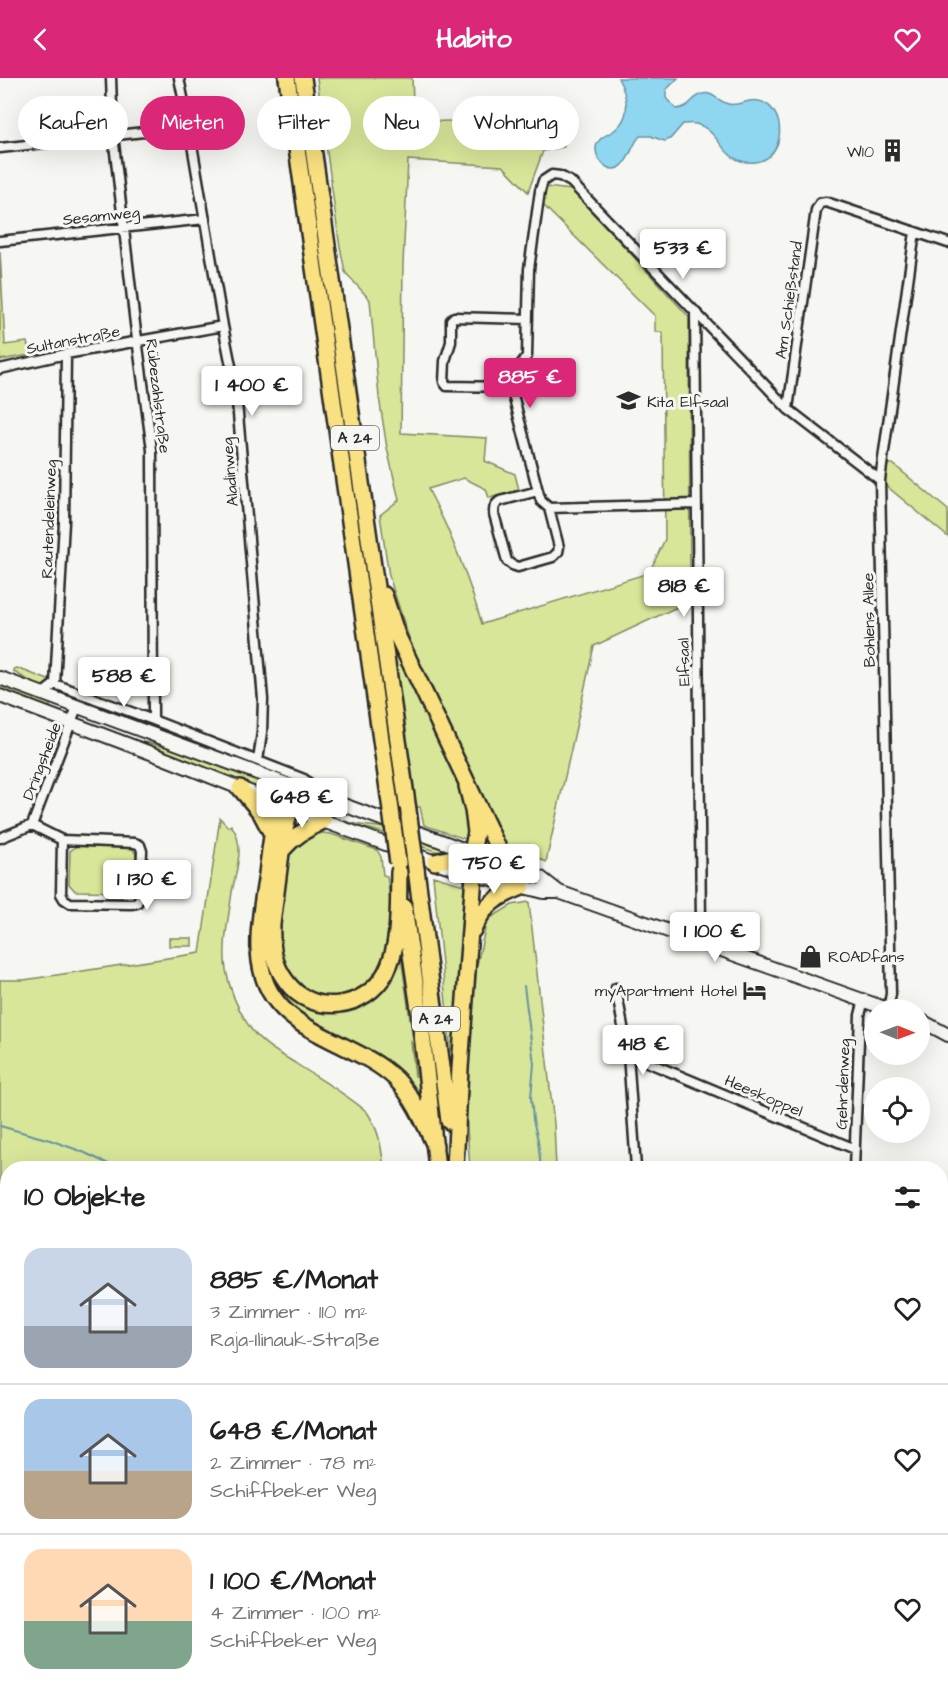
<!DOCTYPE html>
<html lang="de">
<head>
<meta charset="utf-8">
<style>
	:root { --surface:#fff; --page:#f2f2f2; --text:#222; --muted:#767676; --line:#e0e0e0; --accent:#db2777 }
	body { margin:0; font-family:"Architects Daughter",sans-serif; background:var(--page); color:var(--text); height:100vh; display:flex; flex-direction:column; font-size:22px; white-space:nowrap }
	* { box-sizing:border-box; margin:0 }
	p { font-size:20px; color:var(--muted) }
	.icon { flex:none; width:33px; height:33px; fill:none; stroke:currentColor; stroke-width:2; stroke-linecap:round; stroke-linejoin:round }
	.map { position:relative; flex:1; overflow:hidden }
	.details { position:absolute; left:0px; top:1083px; width:948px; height:536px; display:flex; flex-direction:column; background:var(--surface); border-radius:24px 24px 0 0; box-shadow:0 6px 24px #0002 }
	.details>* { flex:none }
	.banner { position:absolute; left:18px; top:18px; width:600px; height:54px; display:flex; gap:12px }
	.needle { width:39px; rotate:91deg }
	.controls { position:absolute; left:864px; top:921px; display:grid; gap:12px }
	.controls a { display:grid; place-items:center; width:66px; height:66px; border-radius:50%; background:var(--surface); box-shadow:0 6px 24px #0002; font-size:30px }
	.price { position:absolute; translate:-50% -51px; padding:0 14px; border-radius:6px; background:#fff; color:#222; font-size:20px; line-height:39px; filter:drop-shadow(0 2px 3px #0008) }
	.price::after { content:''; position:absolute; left:50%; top:36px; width:18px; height:14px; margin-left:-9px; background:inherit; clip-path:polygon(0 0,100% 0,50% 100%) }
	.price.selected { background:var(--accent); color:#fff }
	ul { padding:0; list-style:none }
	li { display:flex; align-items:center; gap:18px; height:150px; padding:0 24px }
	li+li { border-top:2px solid var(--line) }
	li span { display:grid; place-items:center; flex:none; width:168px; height:120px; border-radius:18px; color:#555 }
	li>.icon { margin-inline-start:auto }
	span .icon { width:72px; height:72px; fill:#fffc; stroke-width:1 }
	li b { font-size:26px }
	h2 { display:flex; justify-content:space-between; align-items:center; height:72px; padding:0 24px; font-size:26px }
	.tag { padding:0 21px; border-radius:27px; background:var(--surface); box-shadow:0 6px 24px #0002; font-size:21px; line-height:54px }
	.tag.selected { background:var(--accent); color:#fff }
	header { display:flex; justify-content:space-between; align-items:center; height:78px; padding:0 24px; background:var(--accent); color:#fff; font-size:27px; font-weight:700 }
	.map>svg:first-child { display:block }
	.green { fill:#d7e699; stroke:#818862; stroke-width:1.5 }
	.water { fill:#8fd6f0; stroke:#6792a1; stroke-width:1.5 }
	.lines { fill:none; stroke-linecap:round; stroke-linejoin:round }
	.stream { stroke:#6792a1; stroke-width:2 }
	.minor-casing { stroke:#2b2b2b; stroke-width:13 }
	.secondary-casing { stroke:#2b2b2b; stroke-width:16 }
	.motorway-casing { stroke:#2b2b2b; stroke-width:20 }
	.minor { stroke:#f6f6f2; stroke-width:8 }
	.secondary { stroke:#f6f6f2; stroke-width:12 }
	.motorway { stroke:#f9e181; stroke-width:15 }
	.motorway-bridge-casing { stroke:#2b2b2b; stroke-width:20; stroke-linecap:butt }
	.motorway-bridge { stroke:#f9e181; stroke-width:15 }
	.labels { text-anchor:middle; stroke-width:6; stroke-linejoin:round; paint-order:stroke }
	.shield { fill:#f6f6f2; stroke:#686867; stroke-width:1.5 }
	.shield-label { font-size:15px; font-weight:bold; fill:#2b2b2b }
	.poi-label { font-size:16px; fill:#2b2b2b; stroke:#f6f6f2; text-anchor:end }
	.street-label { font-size:16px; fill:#2b2b2b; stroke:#f6f6f2 }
</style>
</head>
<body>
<header><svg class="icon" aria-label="back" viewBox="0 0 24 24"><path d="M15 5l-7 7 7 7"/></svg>Habito<svg class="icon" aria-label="heart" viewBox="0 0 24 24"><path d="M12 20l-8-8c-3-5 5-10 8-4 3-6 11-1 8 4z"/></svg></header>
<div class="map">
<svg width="948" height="1618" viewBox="0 0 948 1618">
	<rect width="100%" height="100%" fill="#f6f6f2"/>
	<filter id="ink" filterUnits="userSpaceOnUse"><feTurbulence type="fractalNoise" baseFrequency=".0167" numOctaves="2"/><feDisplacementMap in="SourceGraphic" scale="12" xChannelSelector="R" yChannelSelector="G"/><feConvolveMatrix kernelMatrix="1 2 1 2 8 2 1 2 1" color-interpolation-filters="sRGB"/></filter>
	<g filter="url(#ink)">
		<!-- green -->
		<path class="green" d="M317 0H412L414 44 561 40 564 69 543 73 528 114 503 88 408 82 403 186 401 355 487 360 485 383 515 396 519 412 489 420 486 411 464 400 428 411C452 456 467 497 482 546L649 495 665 461 663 255 655 253V238L543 127 546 109 572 112 689 239 690 523 594 568 546 784 526 775 502 770 417 585 389 498 380 437 399 422 387 370 379 319 370 222 345 194 339 163Z
			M0 173 5 267 27 264 30 277 0 282Z
			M884 386H893L948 432V459L884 406Z
			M391 554 459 699 468 729V762L424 747 420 729H416Z
			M17 590 51 603 42 610 14 594V591Z
			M0 605 51 625 49 630 0 612Z
			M64 615 307 706 306 708 64 617Z
			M145 664 161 668 172 669 272 706 277 711 275 716 144 666Z
			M299 726 344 743 361 747 379 749 452 774 445 776 435 773 374 752 351 747 299 728Z
			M220 740 228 749 231 747C246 767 236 792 232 814 229 838 222 867 226 892 230 913 239 934 251 951 262 966 279 975 295 985 319 1001 345 1015 367 1034 380 1054 381 1068 384 1090H8L7 1130 0 1128V902H24L200 875Z
			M323 755 331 756 377 772 381 779 383 797 387 798 391 829V847L384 883 366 909 339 921 312 917 292 902 281 878 278 855 288 772 308 758Z
			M77 768 132 770 136 776V809L131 814 75 813 69 806 70 773Z
			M492 788 540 806 539 808 491 796Z
			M433 798 464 807 457 972 451 974Z
			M529 824 554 1046 556 1090H470L465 1024 474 900 487 842 512 827Z
			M268 840 284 907 349 929 400 872 418 996H416L412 965 411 964 415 998H418L421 1026 281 922 265 889Z
			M169 860H192V868H169Z
			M0 1344 7 1345V1458L0 1456Z
			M200 1611H419L418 1618H199Z
			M460 1611H547L546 1618H459Z"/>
		<!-- water -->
		<path class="water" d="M618 0H678L666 12V20L676 31C691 30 691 19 703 16 712 13 719 24 728 26 739 29 748 20 759 23 788 30 786 81 755 84 720 87 723 53 696 46 692 45 687 46 683 46L670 61 665 63 661 62 651 58H640C632 66 629 84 620 89 608 96 595 81 596 69 598 60 605 58 612 54 633 40 628 19 618 0Z"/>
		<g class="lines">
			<!-- stream -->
			<path class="stream" d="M524 908 534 986 531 1019 533 1042 538 1062 541 1090
				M0 1048 50 1062 83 1074 117 1090
				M0 1394 8 1403"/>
			<defs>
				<path id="minor" d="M111 0 113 57 135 246 152 372 153 642
					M179 0 189 49 223 248 236 313 263 621 262 654 258 683
					M0 70 189 49
					M0 163 205 141
					M695 233 701 848 696 862
					M0 291 66 276 223 248
					M511 309 447 308 444 304 445 283 451 264V242L454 239 528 241
					M788 331 816 132 820 125 826 124 948 165
					M538 413 500 423C494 427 494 430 494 436L507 483 512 487 518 489 553 479 558 474 559 469 549 430 541 423 538 413 511 309V300L527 278 529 191 540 113 543 103 552 97 560 98 571 104 788 331 880 402
					M549 430 696 426
					M55 606 64 444 66 276
					M42 616 55 606 60 608 153 642 304 701 323 717
					M32 747 62 762 135 765 140 767 142 773 140 819 137 825 131 826 70 825 64 821 61 816 62 762
					M0 760 32 747 77 629
					M616 910 628 976 636 1090
					M888 931 891 916 880 402 915 154
					M628 976 855 1071
					M854 1090 860 937 864 922
					M0 1224 8 1225
					M940 1404 948 1407
					M0 1535 8 1497
					M891 1611 897 1618
					M75 1618 77 1611
					M193 1618 194 1611"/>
				<path id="secondary" d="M0 600 541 800 559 814 890 932
					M0 618 156 677 323 743 435 784 487 800 544 814H559
					M920 942 948 957"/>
				<path id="motorway" d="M287 0 391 732
					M303 0 409 739
					M384 517 397 557 506 787
					M290 708C274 724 270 773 267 796 261 836 248 889 277 924 291 942 313 953 333 963 355 974 378 984 396 1001 414 1020 424 1044 435 1068
					M290 708 292 724 283 759 272 846C271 867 273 886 286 903 311 939 366 932 386 894 401 865 398 826 399 794
					M240 710 261 735 272 756
					M282 772C294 758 307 751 323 743
					M435 784 472 775
					M416 791 449 1043
					M404 829 420 938 437 1090
					M473 852C484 826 497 819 522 809
					M455 1090 460 990 474 797 472 775 476 754 473 732 467 708
					M430 1618 431 1611
					M447 1618 448 1611"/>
			</defs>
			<!-- minor casing -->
			<use href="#minor" class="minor-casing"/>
			<!-- secondary casing -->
			<use href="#secondary" class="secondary-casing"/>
			<!-- motorway casing -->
			<use href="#motorway" class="motorway-casing"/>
			<!-- minor -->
			<use href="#minor" class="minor"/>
			<!-- secondary -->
			<use href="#secondary" class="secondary"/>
			<!-- motorway -->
			<use href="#motorway" class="motorway"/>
			<defs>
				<path id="motorway-bridge" d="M391 732 398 785
					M409 739 416 791"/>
			</defs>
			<!-- motorway-bridge casing -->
			<use href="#motorway-bridge" class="motorway-bridge-casing"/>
			<!-- motorway-bridge -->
			<use href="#motorway-bridge" class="motorway-bridge"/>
		</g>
	</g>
	<!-- icons -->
	<defs>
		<symbol id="building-bare" viewBox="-9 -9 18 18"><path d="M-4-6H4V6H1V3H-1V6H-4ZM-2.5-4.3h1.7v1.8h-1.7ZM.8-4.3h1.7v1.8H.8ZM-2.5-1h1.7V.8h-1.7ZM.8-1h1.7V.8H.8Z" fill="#2b2b2b" stroke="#f6f6f2" stroke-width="2.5" paint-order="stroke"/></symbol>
		<symbol id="school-bare" viewBox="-9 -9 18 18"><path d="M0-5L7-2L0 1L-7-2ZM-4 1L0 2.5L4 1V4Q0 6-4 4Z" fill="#2b2b2b" stroke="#f6f6f2" stroke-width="2.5" paint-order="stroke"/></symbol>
		<symbol id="shop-bare" viewBox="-9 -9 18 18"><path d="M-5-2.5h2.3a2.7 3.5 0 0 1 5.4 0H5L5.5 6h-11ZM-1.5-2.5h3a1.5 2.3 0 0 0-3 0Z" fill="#2b2b2b" stroke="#f6f6f2" stroke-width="2.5" paint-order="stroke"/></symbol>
		<symbol id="hotel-bare" viewBox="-9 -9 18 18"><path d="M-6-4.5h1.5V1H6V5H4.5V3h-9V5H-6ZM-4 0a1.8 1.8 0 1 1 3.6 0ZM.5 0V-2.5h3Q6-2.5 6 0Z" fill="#2b2b2b" stroke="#f6f6f2" stroke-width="2.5" paint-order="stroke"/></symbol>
	</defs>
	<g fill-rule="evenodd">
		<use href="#building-bare" x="876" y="56" width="33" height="33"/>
		<use href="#school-bare" x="612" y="306" width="33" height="33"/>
		<use href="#shop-bare" x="794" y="862" width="33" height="33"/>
		<use href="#hotel-bare" x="738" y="896" width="33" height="33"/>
	</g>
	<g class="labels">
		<!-- shield labels -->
		<g class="shield">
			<rect x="331" y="348" width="48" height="24" rx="4.5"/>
			<rect x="412" y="929" width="48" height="24" rx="4.5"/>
		</g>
		<g class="shield-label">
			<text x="355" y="365">A 24</text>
			<text x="436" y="946">A 24</text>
		</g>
		<!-- poi labels -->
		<g class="poi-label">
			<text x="874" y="79">W10</text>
			<text x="647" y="329" text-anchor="start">Kita Elfsaal</text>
			<text x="828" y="884" text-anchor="start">ROADfans</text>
			<text x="737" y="918">myApartment Hotel</text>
		</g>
		<!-- street labels -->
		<g class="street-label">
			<text transform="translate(101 137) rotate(-6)" y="6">Sesamweg</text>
			<text transform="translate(788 222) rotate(-82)" y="6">Am Schießstand</text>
			<text transform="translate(73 261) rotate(-11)" y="6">Sultanstraße</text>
			<text transform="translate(159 318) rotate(83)" y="6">Rübezahlstraße</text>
			<text transform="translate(229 394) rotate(-95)" y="6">Aladinweg</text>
			<text transform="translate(48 441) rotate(-88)" y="6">Rautendeleinweg</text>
			<text transform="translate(868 542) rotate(-91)" y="6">Bohlens Allee</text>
			<text transform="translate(683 584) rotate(-91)" y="6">Elfsaal</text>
			<text transform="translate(41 683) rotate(-69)" y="6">Dringsheide</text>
			<text transform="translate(842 1006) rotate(-88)" y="6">Gehrdenweg</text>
			<text transform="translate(764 1017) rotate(23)" y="6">Heeskoppel</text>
		</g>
	</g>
</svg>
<div class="controls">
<a><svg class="needle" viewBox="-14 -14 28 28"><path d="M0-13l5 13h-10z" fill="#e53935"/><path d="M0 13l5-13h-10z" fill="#767676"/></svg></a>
<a><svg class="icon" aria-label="locate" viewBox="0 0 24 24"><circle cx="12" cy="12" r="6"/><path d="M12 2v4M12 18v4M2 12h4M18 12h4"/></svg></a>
</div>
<b class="price" style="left:683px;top:202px">533 €</b>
<b class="price selected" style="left:530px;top:331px">885 €</b>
<b class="price" style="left:252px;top:339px">1 400 €</b>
<b class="price" style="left:684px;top:540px">818 €</b>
<b class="price" style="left:124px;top:630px">588 €</b>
<b class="price" style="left:302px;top:751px">648 €</b>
<b class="price" style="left:494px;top:817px">750 €</b>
<b class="price" style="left:147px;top:833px">1 130 €</b>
<b class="price" style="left:715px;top:885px">1 100 €</b>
<b class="price" style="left:643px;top:998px">418 €</b>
<div class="banner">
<a class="tag">Kaufen</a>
<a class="tag selected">Mieten</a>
<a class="tag">Filter</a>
<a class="tag">Neu</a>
<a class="tag">Wohnung</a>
</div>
<section class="details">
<h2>10 Objekte<svg class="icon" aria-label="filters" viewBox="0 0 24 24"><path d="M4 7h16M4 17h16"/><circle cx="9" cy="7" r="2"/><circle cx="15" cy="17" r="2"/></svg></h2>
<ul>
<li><span style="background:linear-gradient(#c9d6e8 65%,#9aa5b1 0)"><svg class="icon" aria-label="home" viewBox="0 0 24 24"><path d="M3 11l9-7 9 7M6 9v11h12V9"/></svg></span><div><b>885 €/Monat</b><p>3 Zimmer · 110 m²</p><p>Raja-Ilinauk-Straße</p></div><svg class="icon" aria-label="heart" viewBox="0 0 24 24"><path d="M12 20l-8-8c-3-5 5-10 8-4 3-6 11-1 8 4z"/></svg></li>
<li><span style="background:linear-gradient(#a9c7e8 60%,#b9a48a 0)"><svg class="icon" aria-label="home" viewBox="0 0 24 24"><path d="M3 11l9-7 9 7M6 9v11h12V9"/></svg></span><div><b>648 €/Monat</b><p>2 Zimmer · 78 m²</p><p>Schiffbeker Weg</p></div><svg class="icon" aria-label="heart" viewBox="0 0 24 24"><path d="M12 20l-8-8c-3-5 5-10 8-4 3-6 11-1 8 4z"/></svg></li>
<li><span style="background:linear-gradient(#ffd9b3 60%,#7fa58c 0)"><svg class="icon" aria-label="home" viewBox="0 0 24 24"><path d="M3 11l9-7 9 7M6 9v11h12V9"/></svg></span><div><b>1 100 €/Monat</b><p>4 Zimmer · 100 m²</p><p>Schiffbeker Weg</p></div><svg class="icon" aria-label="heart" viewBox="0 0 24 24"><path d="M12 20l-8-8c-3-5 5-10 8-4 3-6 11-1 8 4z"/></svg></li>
</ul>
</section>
</div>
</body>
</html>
